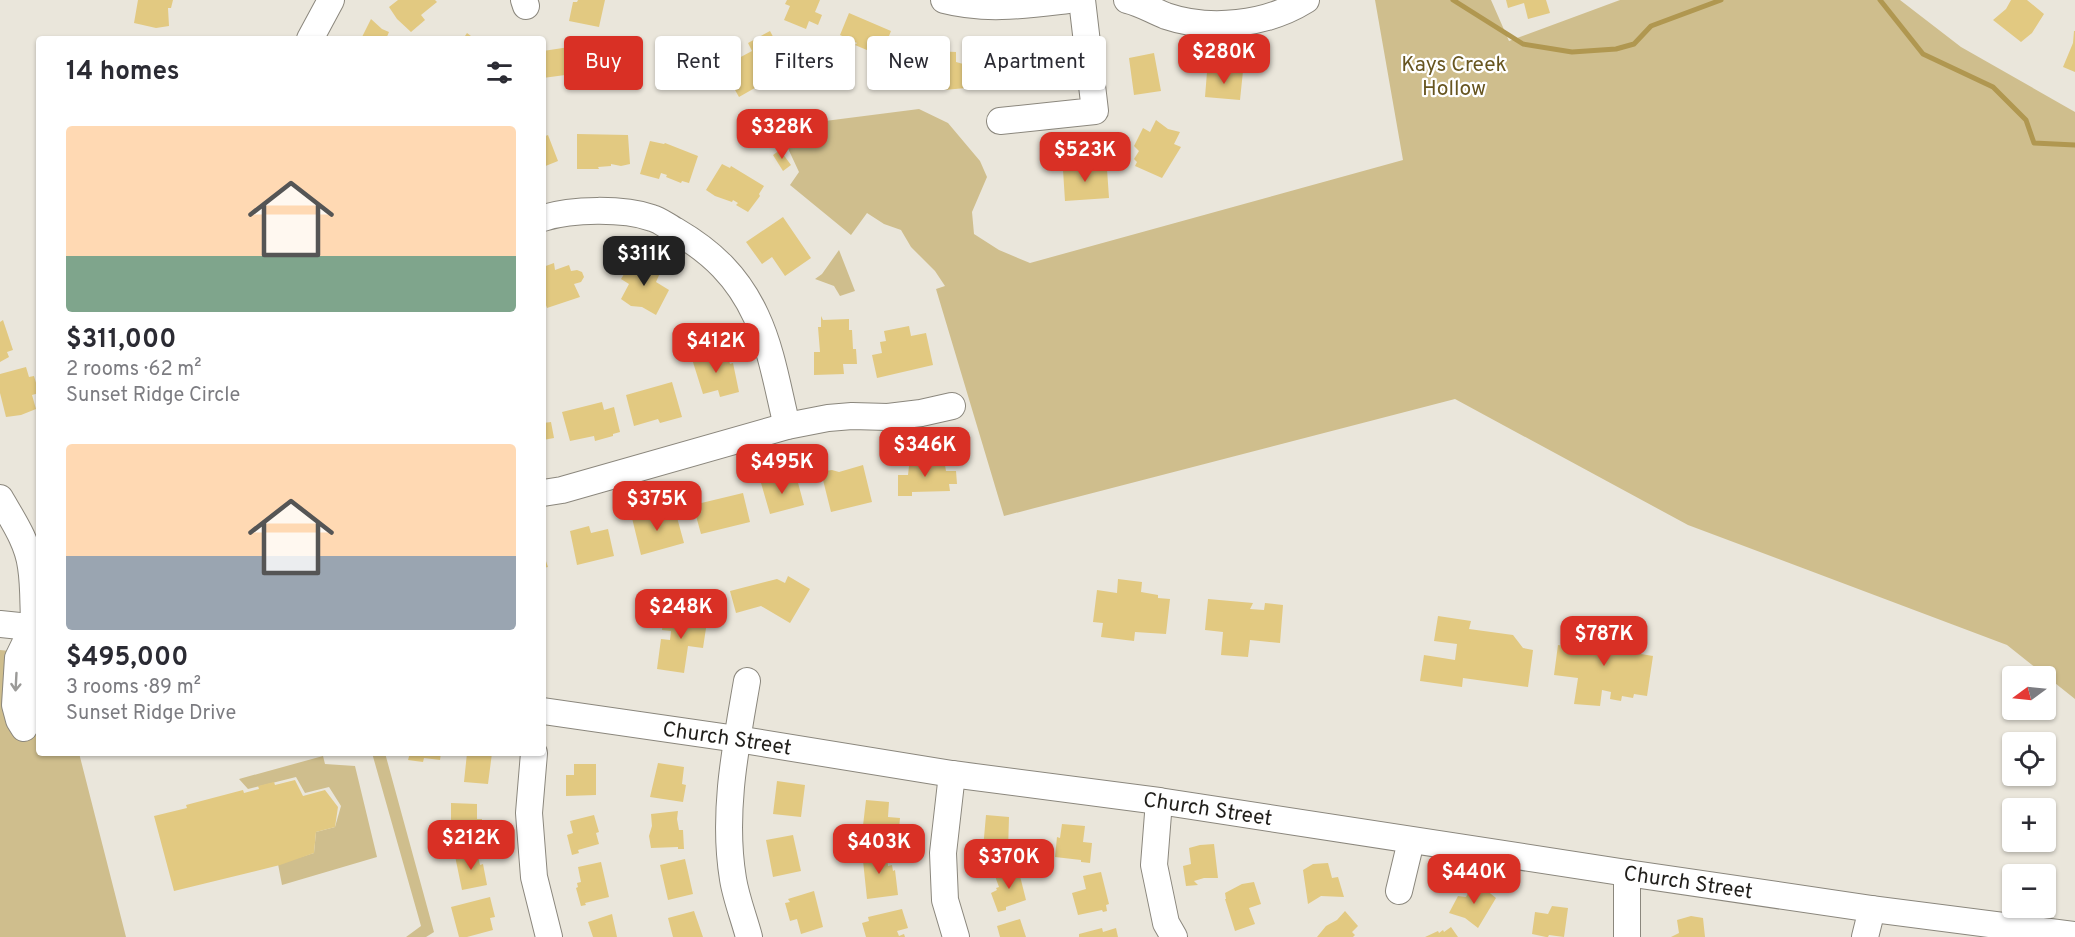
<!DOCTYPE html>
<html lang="en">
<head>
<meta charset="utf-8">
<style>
	:root { --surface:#fff; --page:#f2f2f3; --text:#2b2b33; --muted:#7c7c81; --accent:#d93025 }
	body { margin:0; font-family:Overpass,sans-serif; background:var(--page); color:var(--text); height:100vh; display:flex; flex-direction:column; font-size:22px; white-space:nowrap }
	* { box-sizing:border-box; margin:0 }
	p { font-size:20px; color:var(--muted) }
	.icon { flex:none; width:33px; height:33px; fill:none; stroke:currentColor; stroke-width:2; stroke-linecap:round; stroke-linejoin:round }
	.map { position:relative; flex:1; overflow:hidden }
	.drawer { position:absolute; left:36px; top:36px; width:510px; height:720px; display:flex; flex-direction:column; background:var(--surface); border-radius:6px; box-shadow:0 2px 4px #0004 }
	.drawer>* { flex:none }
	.banner { position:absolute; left:564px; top:36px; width:570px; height:54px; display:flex; gap:12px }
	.needle { width:39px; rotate:255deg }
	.fabs { position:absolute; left:2002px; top:666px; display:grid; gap:12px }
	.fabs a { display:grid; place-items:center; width:54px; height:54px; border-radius:6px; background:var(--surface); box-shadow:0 2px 4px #0004; font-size:30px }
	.price { position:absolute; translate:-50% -51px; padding:0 14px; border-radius:12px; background:var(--accent); color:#fff; font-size:20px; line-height:39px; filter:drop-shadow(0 2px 3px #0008) }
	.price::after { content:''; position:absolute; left:50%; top:36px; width:18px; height:14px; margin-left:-9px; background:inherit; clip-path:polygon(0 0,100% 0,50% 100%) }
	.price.selected { background:#222; color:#fff }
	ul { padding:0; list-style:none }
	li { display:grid; align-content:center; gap:12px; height:318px; padding:0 30px }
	li span { display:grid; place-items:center; height:186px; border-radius:6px; color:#555 }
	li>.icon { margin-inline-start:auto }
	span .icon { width:108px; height:108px; fill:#fffc; stroke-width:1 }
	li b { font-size:26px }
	h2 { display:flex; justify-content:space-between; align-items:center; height:72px; padding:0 30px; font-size:26px }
	.pill { padding:0 21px; border-radius:6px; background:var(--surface); box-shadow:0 2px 4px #0004; font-size:21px; line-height:54px }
	.pill.selected { background:var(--accent); color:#fff }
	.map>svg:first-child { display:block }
	.green { fill:#cfbe8d }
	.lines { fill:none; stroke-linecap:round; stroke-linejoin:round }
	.stream { stroke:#b09750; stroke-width:5 }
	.building { fill:#e2c981 }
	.minor-casing { stroke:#8b877d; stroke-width:28 }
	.minor { stroke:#fff; stroke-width:26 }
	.oneway { stroke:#9b9a98 }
	.labels { text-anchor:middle; stroke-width:4.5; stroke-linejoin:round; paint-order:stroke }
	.park-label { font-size:21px; fill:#675520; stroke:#fff }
	.street-label { font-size:21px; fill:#211f1b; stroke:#fff }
</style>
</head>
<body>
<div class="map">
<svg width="2075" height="937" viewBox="0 0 2075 937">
	<rect width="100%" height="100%" fill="#eae6db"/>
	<!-- green -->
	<path class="green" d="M1375 0H1491L1509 41 1620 0H1900L1961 47 2075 112V699L2007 645 1688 525 1455 399 1004 516 936 289 945 286 935 271 911 247 901 230 884 224 867 213 851 235 790 185 799 172 778 127 919 109 948 123 980 161 987 177 972 212 974 234 999 250 1030 263 1403 160Z
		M839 250 855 291 840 296 834 286 815 279 822 274Z
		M0 650 39 654V753H79L126 937H0Z
		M372 753H385L434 932 426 937H406L421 926Z
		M323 756 325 764 355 766 377 857 282 885 278 864 314 853 316 832 335 827 341 806 329 787 305 793 296 777 248 789 239 779Z"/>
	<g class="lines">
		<!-- stream -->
		<path class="stream" d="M1453 0 1523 44 1572 52 1616 49 1634 44 1651 26 1721 0
			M1880 0 1923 54 1993 87 2026 120 2034 143 2075 145"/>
	</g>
	<!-- building -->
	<path class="building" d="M138 0H173L171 8H168L169 26 156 28 134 23Z
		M398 0H435L437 2 421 15 425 20 411 32 397 19 389 7Z
		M578 0H605L599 27 569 21 573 2H577Z
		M787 0H820L815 12 822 15 818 25 809 21 806 29 784 20 790 6 785 4Z
		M1506 0H1546L1550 13 1528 19 1524 3 1508 8Z
		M2011 0H2027L2044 14 2032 33 2021 42 1993 20 2006 9Z
		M849 13 891 31 881 56 855 45 857 43 840 35Z
		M371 19 382 29 389 32 386 39H363L362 37Z
		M770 31 790 68 739 97 722 67 752 51 748 43Z
		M2074 31H2075V72L2063 67 2073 43Z
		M467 33 475 39H463Z
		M576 46 580 73 543 78V51Z
		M1018 48 1042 50 1041 65 1055 67 1053 84 1040 82V85L1016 83Z
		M934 51 956 52V62L967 65 966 88 944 90 935 88Z
		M1154 53 1161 91 1134 95 1129 58Z
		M1223 68 1243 71 1240 100 1205 97 1207 72 1222 73Z
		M1156 120 1168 129 1180 132 1174 144 1181 147 1162 178 1135 166 1137 162 1134 159 1139 151 1134 146 1143 128 1150 132Z
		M577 134 628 135 630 164 621 166 611 164V166L598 167 599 169H577Z
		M548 135 558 161 543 167V137Z
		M650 141 664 144 665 143 698 156 689 183 682 181 681 183 666 177 667 175 661 173 659 179 640 174Z
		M780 150 791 165 783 171 773 155Z
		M1090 163 1091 170 1107 169 1109 198 1065 201 1063 170H1072V164Z
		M722 164 730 168 731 166 764 186 759 194 760 196 748 212 736 205 738 203 733 200 732 202 715 196 706 190Z
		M783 217 811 258 785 276 772 257 762 264 746 242Z
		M634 258 660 273 656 282 669 290 656 315 642 307 631 306 621 299 629 284 621 279Z
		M554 263 555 270 569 265 571 271 577 270 582 272 584 277 581 282 574 284 580 297 547 308 543 297V267Z
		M821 316 823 320 849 319V330H852L853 349H856L857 364H843L844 374 814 375V352H820L818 327H821Z
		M3 320 13 350 7 352 9 357 0 362V322Z
		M909 326 911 336 926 333 933 365 877 378 872 355 882 353 880 342 886 341 884 331Z
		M722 351 723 357 728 355 730 364 733 363 739 392 720 397 718 390 703 394 692 359Z
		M26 367 29 377 34 376 39 393 32 395 36 409 21 415 6 417 0 393V374Z
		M672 382 682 417 660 423 658 419 634 426 626 395Z
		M602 402 604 410 614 407 620 432 613 434V436L595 441 594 436 570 441 562 412Z
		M551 422 554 438 543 440V423Z
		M910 457H929L930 465H945L946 471H956L957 484H949L950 491 912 492V496H898V475H908Z
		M863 465 872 502 831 512 822 476 825 471 832 470 839 472Z
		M782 477 783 483 797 479 804 505 770 514 761 483Z
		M743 493 750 522 701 534 693 505Z
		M675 510 684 543 641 555 632 518 657 512V515Z
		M589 526 591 533 608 529 614 556 577 565 570 531Z
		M543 552 548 567 543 568Z
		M788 576 810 589 790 623 761 606 736 613 730 591 777 579 785 583Z
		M1118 579 1142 582 1141 592 1158 595V598L1170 599 1166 634 1135 632 1134 641 1101 637 1103 623 1093 622 1097 590 1117 593Z
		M1208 599 1253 603 1250 609 1264 610 1265 603 1283 605 1280 643 1250 640 1248 657 1221 655 1223 632 1205 630Z
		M673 610 708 615 703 648 688 646 684 673 657 669 661 639 670 640 671 631 662 630 663 621 671 622Z
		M1438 616 1471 621 1469 629 1513 635 1523 648 1533 650 1528 687 1463 678 1462 687 1420 681 1424 655 1455 660 1457 644 1434 641Z
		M1595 624 1615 629 1613 642 1642 647 1641 654 1653 656 1647 696 1634 694 1633 698 1622 696 1621 701 1610 699 1611 692 1602 690 1600 706 1574 704 1578 678 1554 675 1558 645 1583 649 1586 625 1595 626Z
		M410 753H441L440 760 424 758 423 762 408 760Z
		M467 753H492L488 784 464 782Z
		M658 763 684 767 682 784 686 785 683 802 650 797Z
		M574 764H596V795L566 796V775H574Z
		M295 780 303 796 325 790 338 807 335 827 316 832 314 853 280 865 174 891 154 816 187 808 186 805 243 790 244 793 259 789 258 786 274 782 275 785Z
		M777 781 805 785 801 817 773 814Z
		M866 800 889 802 888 817 900 818 898 841 884 839 885 836 862 834Z
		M451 803 477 804V819H482V837H474V835L451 834Z
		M678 811 677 819 679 830H683L684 849H678V847L651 848 649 836 652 826 651 814Z
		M594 815 599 832 596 833 599 844 578 850 579 853 572 855 567 835 573 833 570 821Z
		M986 815 1009 817 1008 851 983 849Z
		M1062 824 1085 826 1083 842 1092 843 1090 863 1081 862V860L1055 857 1057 837 1060 838Z
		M793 835 801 871 773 877 766 840Z
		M1214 844 1218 878H1204L1194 881 1198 885 1186 886 1183 866 1191 864 1189 848 1200 845Z
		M886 848 888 866 892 865 893 871 895 870 898 895 867 899 862 851Z
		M477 852 480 865 483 864 487 885 462 890 455 856Z
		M685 859 693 894 668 900 660 865Z
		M601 862 609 897 585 903 586 905 581 906 576 888 578 887 577 883 581 882 578 867Z
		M1328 863 1332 878 1338 877 1344 897 1321 896 1308 904 1303 870 1313 864Z
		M1018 868 1026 900 1006 907V910L998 912 991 893 997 890 996 888 999 887 995 876Z
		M1101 872 1109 904 1106 905 1107 911 1103 912 1102 910 1078 915 1072 893 1086 889 1083 876Z
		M1254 882 1261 904 1249 908 1255 924 1235 931 1225 899H1226L1225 893 1242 884Z
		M1473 883 1485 889 1496 898 1478 928 1465 918 1449 913 1458 896 1466 897Z
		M814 891 823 927 801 934 797 919 790 921 785 903 790 902 788 899Z
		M490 897 495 917 490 918 493 930 467 937H459L451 907Z
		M1552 906 1568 908 1564 937 1549 935 1548 937H1546L1532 934 1535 912 1548 914Z
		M902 909 908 928 897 931 899 936 904 934 905 937H866L862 923 869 921 868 917Z
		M694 911 703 937H673L668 918Z
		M1345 911 1358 926 1352 932 1355 935 1353 937H1317L1326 926 1337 920Z
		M612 914 617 937H593L588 922Z
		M1691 916 1703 918 1705 937H1671L1679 933 1677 920Z
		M1020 919 1026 937H1000L997 926Z
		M1451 927 1458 937H1425L1438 931 1439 933 1443 930 1444 932Z
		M1102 928 1103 932 1116 928 1118 937H1079V934Z"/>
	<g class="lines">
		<defs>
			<g id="minor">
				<path d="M524 0 526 6"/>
				<path d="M944 0C986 11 1026 5 1068 0"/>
				<path d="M1127 0C1141 3 1153 11 1166 16 1210 31 1266 25 1306 0"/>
				<path d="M310 39 331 0"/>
				<path d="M1000 121 1095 111 1082 0"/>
				<path d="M543 218C572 209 623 208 652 218 660 220 668 227 676 231 712 252 738 277 756 316 772 350 778 390 787 426"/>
				<path d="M543 493 562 490 787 426 828 418 852 416 888 417 921 413 952 406"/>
				<path d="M0 498C12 519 28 542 31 567 35 592 32 618 36 643"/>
				<path d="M0 624 39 628"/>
				<path d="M33 627 18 658 15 705 19 720 24 728 34 706 39 664"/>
				<path d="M747 681C736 745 722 813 733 879 736 898 744 918 749 937"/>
				<path id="s1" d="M543 711 737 739 952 774 1159 801 1627 873 1872 909 2075 935"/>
				<path d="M534 753 529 813 534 877 549 937"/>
				<path d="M952 774 943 853 945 900 956 937"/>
				<path d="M1159 801 1154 865 1166 923 1174 937"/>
				<path d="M1399 891 1411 841"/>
				<path d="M1627 937V873"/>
				<path d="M1865 937 1872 909"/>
			</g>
		</defs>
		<!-- minor casing -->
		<use href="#minor" class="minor-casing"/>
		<!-- minor -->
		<use href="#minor" class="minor"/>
	</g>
	<!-- one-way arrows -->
	<defs><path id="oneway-shaft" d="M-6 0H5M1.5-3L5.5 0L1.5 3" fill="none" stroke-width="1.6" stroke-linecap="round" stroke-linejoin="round" transform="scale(1.5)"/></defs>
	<use class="oneway" href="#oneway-shaft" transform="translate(16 682) rotate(93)"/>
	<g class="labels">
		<!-- park labels -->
		<g class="park-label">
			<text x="1454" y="71">Kays Creek<tspan x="1454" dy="24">Hollow</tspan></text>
		</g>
		<!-- street labels -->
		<g class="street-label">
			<text dy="7" stroke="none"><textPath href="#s1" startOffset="186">Church Street</textPath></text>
			<text dy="7" stroke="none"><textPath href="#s1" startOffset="672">Church Street</textPath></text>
			<text dy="7" stroke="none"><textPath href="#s1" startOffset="1158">Church Street</textPath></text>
		</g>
	</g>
</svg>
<div class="fabs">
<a><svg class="needle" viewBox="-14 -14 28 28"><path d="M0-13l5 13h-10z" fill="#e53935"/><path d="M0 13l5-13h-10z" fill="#7c7c81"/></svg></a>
<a><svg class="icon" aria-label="locate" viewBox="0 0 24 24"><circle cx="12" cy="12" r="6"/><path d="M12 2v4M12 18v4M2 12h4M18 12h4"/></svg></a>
<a>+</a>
<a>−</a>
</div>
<b class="price" style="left:1224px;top:85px">$280K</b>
<b class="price" style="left:782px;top:160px">$328K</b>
<b class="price" style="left:1085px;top:183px">$523K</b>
<b class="price selected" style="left:644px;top:287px">$311K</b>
<b class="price" style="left:716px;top:374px">$412K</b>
<b class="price" style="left:925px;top:478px">$346K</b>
<b class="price" style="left:782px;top:495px">$495K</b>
<b class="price" style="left:657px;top:532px">$375K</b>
<b class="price" style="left:681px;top:640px">$248K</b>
<b class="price" style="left:1604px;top:667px">$787K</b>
<b class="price" style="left:471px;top:871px">$212K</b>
<b class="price" style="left:879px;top:875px">$403K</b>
<b class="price" style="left:1009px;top:890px">$370K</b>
<b class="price" style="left:1474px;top:905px">$440K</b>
<div class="banner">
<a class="pill selected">Buy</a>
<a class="pill">Rent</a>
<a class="pill">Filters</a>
<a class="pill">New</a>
<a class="pill">Apartment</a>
</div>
<section class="drawer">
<h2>14 homes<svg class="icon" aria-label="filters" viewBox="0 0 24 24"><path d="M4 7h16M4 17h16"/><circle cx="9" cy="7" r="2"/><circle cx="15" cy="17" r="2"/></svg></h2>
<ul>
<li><span style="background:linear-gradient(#ffd9b3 70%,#7fa58c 0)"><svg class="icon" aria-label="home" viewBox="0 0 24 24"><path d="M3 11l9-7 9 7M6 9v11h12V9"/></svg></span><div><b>$311,000</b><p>2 rooms · 62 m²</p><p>Sunset Ridge Circle</p></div></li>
<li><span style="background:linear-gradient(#ffd9b3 60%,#9aa5b1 0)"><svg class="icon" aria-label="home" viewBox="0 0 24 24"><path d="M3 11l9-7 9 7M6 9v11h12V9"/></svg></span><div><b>$495,000</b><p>3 rooms · 89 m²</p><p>Sunset Ridge Drive</p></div></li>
</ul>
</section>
</div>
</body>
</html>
